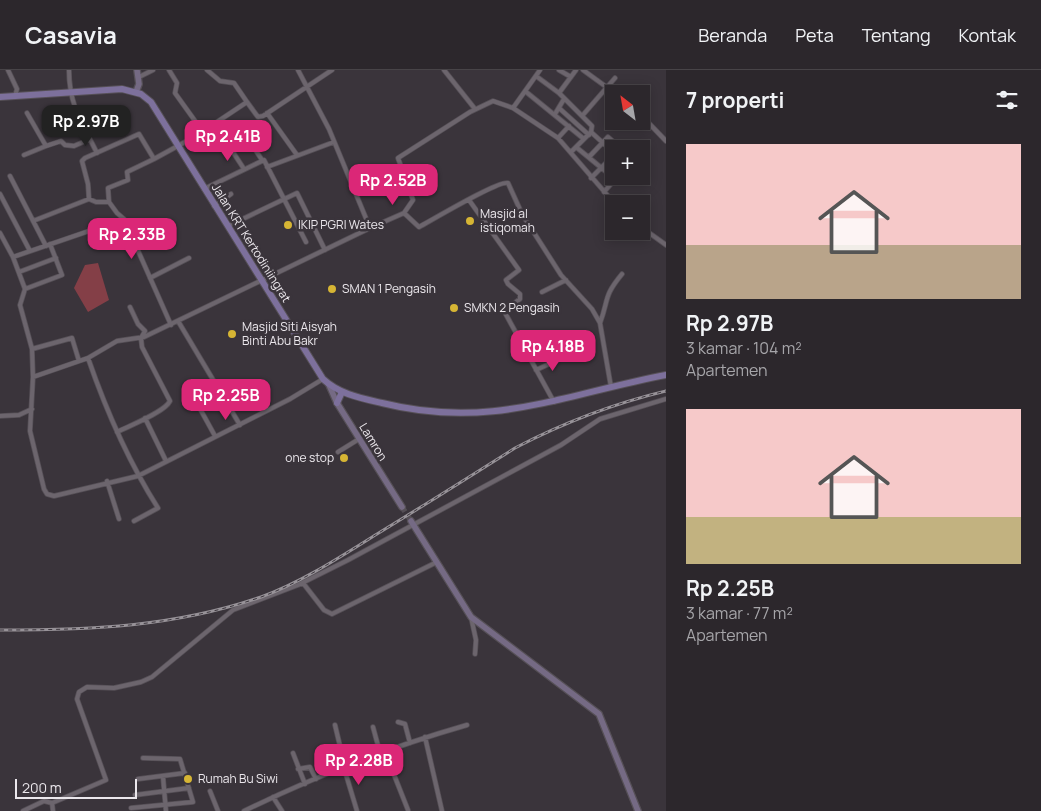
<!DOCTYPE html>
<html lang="id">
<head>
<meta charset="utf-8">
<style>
	:root { --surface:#2c272c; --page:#383338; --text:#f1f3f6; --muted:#a6a5a9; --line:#484448; --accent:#db2777 }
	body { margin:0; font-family:Manrope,sans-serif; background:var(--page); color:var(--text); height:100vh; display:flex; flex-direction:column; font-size:19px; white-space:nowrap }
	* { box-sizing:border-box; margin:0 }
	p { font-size:16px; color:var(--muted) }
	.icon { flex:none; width:28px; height:28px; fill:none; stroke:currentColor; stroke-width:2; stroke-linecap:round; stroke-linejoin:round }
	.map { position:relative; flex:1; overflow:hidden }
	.details { display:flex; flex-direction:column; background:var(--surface); width:375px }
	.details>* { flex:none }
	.needle { width:32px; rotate:329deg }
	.fabs { position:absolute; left:605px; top:15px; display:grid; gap:10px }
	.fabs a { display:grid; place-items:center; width:45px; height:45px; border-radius:0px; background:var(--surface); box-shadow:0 2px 12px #0003,0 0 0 1px var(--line); font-size:25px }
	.scale { position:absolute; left:15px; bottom:12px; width:122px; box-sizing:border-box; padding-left:5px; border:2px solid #ebe7ec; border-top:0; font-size:14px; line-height:18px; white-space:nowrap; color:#ebe7ec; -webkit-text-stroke:4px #3a343b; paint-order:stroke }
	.price { position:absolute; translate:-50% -42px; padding:0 11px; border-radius:10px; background:var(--accent); color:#fff; font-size:16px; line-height:32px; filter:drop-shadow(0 1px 2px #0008) }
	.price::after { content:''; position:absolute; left:50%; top:30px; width:15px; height:11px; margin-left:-8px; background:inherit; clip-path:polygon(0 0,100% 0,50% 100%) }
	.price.active { background:#222; color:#fff }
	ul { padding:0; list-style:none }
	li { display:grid; align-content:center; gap:10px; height:265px; padding:0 20px }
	li span { display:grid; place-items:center; height:155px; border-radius:0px; color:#555 }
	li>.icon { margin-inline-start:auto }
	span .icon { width:90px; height:90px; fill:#fffc; stroke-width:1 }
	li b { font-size:21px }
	h2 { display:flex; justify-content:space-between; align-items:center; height:60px; padding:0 20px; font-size:21px }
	header { display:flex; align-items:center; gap:30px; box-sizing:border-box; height:70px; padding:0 25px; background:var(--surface); border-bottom:1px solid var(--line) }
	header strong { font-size:24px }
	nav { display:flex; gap:28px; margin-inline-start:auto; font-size:18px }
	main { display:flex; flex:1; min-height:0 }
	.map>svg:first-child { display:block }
	.green { fill:#843f47 }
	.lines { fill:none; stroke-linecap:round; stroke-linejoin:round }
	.secondary-tunnel { stroke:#554f56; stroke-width:5.5; stroke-dasharray:5.5 3; stroke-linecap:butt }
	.street-casing { stroke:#565057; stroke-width:5.5 }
	.secondary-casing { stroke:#565057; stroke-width:8 }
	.primary-casing { stroke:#565057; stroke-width:8 }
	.street { stroke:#6c656d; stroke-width:4 }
	.secondary { stroke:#756a84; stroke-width:5.5 }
	.primary { stroke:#7d709c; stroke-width:6 }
	.rail-casing { stroke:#979298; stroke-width:3 }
	.rail { stroke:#3a343b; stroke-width:1; stroke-dasharray:4; stroke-linecap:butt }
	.poi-dot { fill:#d6b534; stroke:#3a343b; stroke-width:2 }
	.labels { text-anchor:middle; stroke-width:5; stroke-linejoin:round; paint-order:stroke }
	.poi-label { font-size:12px; fill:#ebe7ec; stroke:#3a343b; text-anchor:start }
	.street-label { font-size:12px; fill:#ebe7ec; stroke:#3a343b }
</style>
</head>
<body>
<header>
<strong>Casavia</strong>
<nav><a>Beranda</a><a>Peta</a><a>Tentang</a><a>Kontak</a></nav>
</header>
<main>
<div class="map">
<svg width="666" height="741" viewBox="0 0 666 741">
	<rect width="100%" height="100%" fill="#3a343b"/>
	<!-- green -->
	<path class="green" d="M98 193 109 230 88 242 74 218 85 195Z"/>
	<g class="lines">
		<!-- secondary-tunnel -->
		<path class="secondary-tunnel" d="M402 437 411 451"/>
		<defs>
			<path id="street" d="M8 0 17 19 15 26
				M69 0C69 35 82 53 97 83
				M169 0 177 13 175 23 203 62
				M207 0 220 11 234 13 247 32
				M298 0 329 59 370 158 144 267 117 271 88 288 33 307 30 361 44 419 47 424 54 426 138 406 290 329 323 309
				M444 0 475 39
				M559 0 571 7
				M583 0 616 24
				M536 6 559 23 592 56 591 62 571 82
				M139 7 153 0
				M525 21 584 69
				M559 23 576 0
				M513 38 540 0
				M559 38 589 65
				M27 43 46 76 61 71 65 75 74 76 90 69
				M267 43 297 85
				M555 44 564 29
				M641 45 666 71
				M582 46 615 8
				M243 61 262 90
				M591 62 614 83
				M558 68 569 56
				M229 76 244 99
				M576 77 615 109
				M641 84 643 82
				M24 85 46 76
				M589 87 608 67 622 79
				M267 97 334 72
				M10 106 46 176
				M591 108 614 85
				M204 119 264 90 306 172
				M604 122 618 106
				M0 124 30 181
				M89 129 96 132H109L117 143 124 149 171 255
				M469 130 519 200 506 210 508 214 520 224V229L504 241 554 332
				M109 132 108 118 128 110 127 102 154 89
				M214 136 231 124
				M404 143 419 157C432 150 499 110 508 113L522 144 561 205 592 239 600 253 611 317
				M33 151 89 129 88 114 82 91 85 88 139 64 154 89 196 66 247 32 258 47 263 46 332 0
				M228 156 297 123 325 180
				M641 157 666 175
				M370 158 404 143 413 130 398 88 470 42 493 31 513 38 558 68 615 134
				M0 163 13 187 25 219 62 205 50 174
				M13 187 124 149
				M19 202 56 188
				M150 208 189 188
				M25 219 20 235 32 279 33 307
				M542 222 566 210
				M178 251 240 355
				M600 253C609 229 603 227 622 204
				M32 279 72 268 79 291
				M88 288C106 340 128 391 158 438L134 451
				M536 300 562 288
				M214 313 193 326 215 366
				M0 346 19 345 32 339
				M145 348 166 391
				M117 362C129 356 165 342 170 331L142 277 141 268 145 261 138 254 130 237
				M338 382 359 369
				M107 411 119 449
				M303 513 324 540 332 544 437 492
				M471 547 476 570 475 584
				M398 652 405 654 410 673
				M335 655 345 697
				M373 657 380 683
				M425 667 442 741
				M385 682 408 740
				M293 683 305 714
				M344 698 357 741
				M298 699 310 697 316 709
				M163 707 166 741
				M138 709 185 703
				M210 721 218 741
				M135 725 189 718
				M273 727 282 741
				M131 738 193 732 180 689 143 688
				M23 741 44 731 52 733
				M53 741 52 733 106 710 77 629 79 622 87 617 114 618 141 612 152 607 233 540 298 515 348 490 561 375 600 349 666 329
				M244 741C316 706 390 677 467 655"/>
			<path id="secondary" d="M136 22 139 14 137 0
				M329 315 337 333 402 437
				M411 451 471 547 599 644 638 741"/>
			<path id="primary" d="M0 27 122 19 141 24 151 32 323 309C339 324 360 328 382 333 490 360 562 325 666 305
				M337 333 342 322"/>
		</defs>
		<!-- street casing -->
		<use href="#street" class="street-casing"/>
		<!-- secondary casing -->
		<use href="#secondary" class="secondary-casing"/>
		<!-- primary casing -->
		<use href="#primary" class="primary-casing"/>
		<!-- street -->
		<use href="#street" class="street"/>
		<!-- secondary -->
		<use href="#secondary" class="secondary"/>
		<!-- primary -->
		<use href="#primary" class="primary"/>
		<defs>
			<path id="rail" d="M0 560C91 560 174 557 261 527 302 512 340 487 377 464 423 436 469 407 515 378 563 353 612 334 666 321"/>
		</defs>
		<!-- rail casing -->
		<use href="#rail" class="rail-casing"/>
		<!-- rail -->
		<use href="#rail" class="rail"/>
	</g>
	<!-- markers -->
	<g class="poi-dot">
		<circle cx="470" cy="151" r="5"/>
		<circle cx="288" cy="155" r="5"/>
		<circle cx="332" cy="219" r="5"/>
		<circle cx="454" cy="238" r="5"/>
		<circle cx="232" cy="264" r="5"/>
		<circle cx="344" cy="388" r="5"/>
		<circle cx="188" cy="709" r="5"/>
	</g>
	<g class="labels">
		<!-- poi labels -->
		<g class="poi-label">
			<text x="480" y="148">Masjid al<tspan x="480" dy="14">istiqomah</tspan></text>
			<text x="298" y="159">IKIP PGRI Wates</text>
			<text x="342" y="223">SMAN 1 Pengasih</text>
			<text x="464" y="242">SMKN 2 Pengasih</text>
			<text x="242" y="261">Masjid Siti Aisyah<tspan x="242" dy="14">Binti Abu Bakr</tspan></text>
			<text x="334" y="392" text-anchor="end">one stop</text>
			<text x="198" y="713">Rumah Bu Siwi</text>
		</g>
		<!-- street labels -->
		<g class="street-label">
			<text transform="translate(251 173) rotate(58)" y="4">Jalan KRT Kertodiniingrat</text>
			<text transform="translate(373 372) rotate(58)" y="4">Lamron</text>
		</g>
	</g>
</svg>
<div class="fabs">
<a><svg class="needle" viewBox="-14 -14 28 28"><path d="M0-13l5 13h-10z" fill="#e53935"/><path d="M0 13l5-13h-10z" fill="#a6a5a9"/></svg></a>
<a>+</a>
<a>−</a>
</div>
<div class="scale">200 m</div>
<b class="price active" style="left:86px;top:77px">Rp 2.97B</b>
<b class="price" style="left:228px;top:92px">Rp 2.41B</b>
<b class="price" style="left:393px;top:136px">Rp 2.52B</b>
<b class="price" style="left:132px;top:190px">Rp 2.33B</b>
<b class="price" style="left:553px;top:302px">Rp 4.18B</b>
<b class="price" style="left:226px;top:351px">Rp 2.25B</b>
<b class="price" style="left:359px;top:716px">Rp 2.28B</b>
</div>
<section class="details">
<h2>7 properti<svg class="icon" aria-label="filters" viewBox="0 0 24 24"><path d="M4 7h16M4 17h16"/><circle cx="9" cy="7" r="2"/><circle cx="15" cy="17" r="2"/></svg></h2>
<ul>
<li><span style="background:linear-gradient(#f6c9c9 65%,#b9a48a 0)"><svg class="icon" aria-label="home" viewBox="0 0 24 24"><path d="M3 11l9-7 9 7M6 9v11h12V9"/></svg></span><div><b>Rp 2.97B</b><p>3 kamar · 104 m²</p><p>Apartemen</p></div></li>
<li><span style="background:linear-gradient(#f6c9c9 70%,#c2b280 0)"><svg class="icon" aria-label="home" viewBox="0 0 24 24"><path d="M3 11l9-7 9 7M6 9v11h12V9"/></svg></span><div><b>Rp 2.25B</b><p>3 kamar · 77 m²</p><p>Apartemen</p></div></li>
</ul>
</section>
</main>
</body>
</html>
